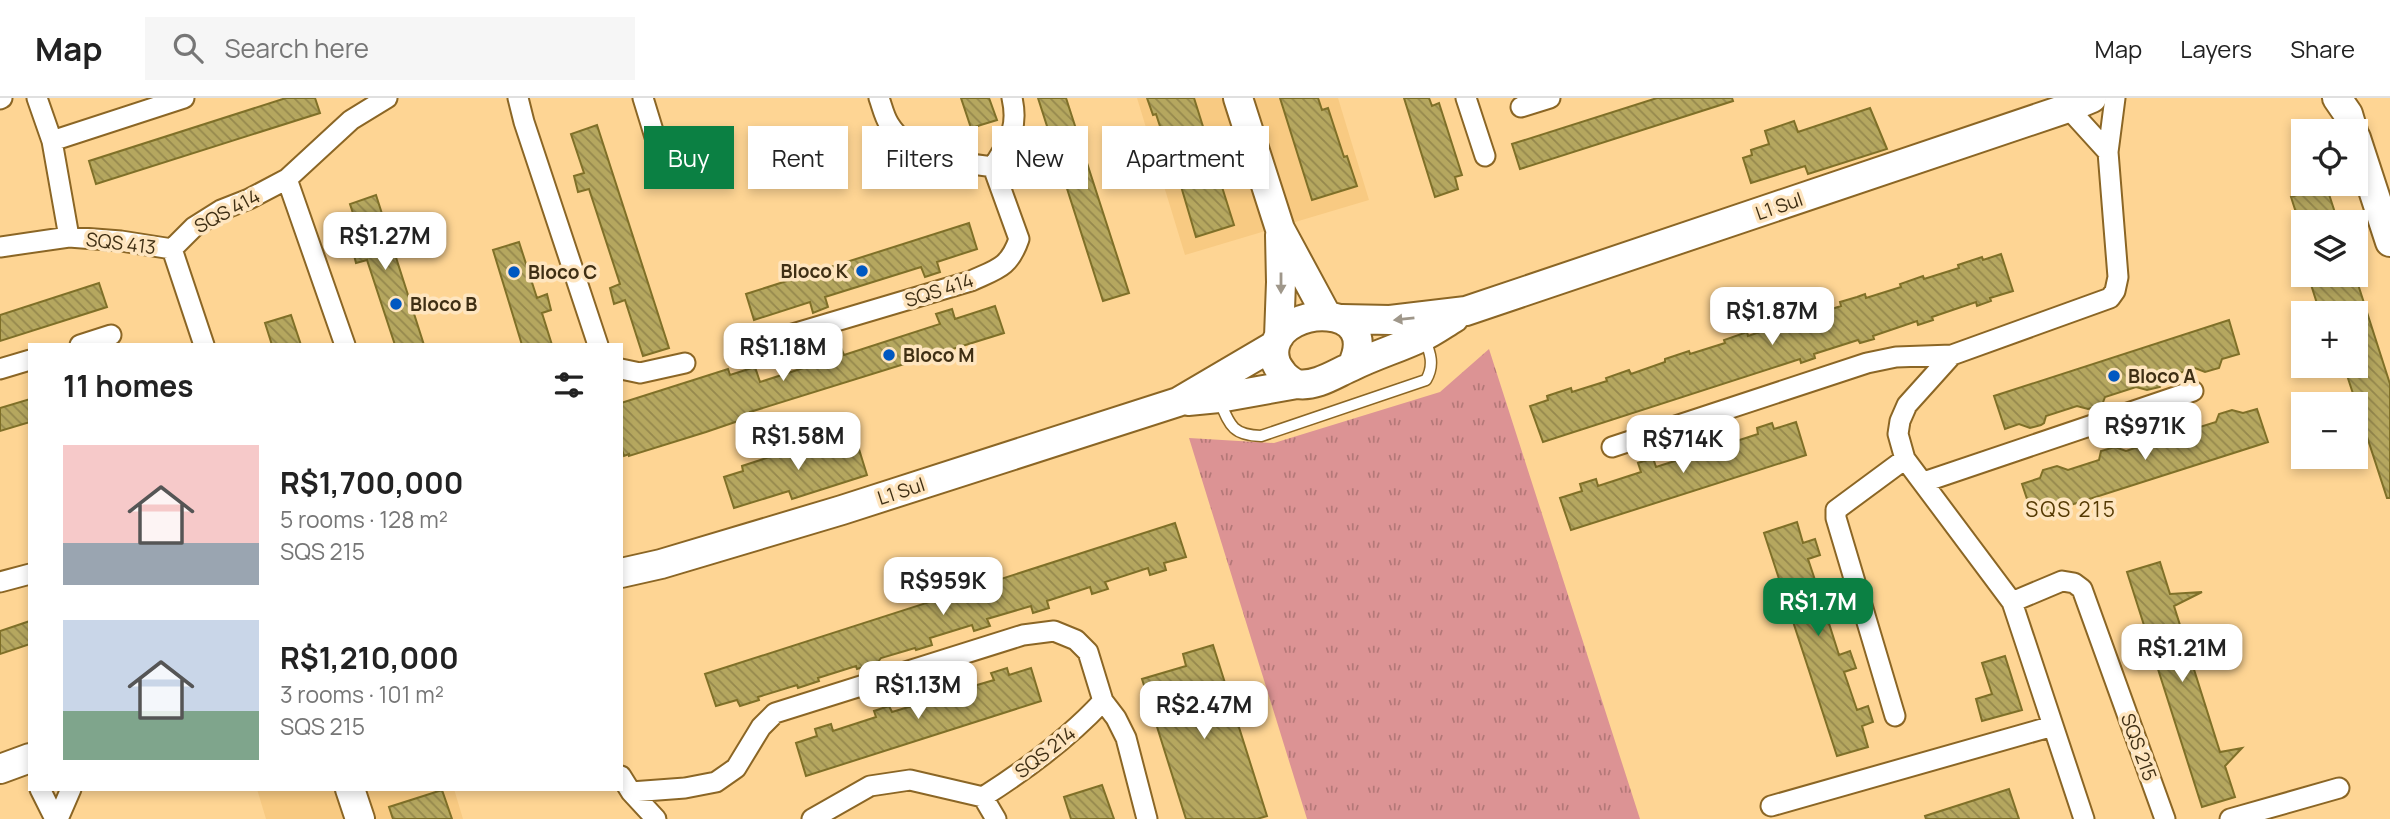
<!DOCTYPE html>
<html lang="en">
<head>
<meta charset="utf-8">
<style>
	:root { --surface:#fff; --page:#f6f6f6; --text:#222; --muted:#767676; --line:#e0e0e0; --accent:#0b8043 }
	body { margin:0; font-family:Manrope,sans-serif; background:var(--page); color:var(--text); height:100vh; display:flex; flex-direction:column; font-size:26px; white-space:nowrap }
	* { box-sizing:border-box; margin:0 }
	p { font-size:23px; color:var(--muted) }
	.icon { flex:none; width:38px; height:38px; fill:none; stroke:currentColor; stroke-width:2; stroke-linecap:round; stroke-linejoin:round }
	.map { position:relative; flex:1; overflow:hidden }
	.details { position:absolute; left:28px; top:245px; width:595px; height:448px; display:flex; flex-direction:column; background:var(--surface); border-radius:0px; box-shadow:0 4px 10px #0003 }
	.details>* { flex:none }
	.banner { position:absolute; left:644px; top:28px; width:665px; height:63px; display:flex; gap:14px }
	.fabs { position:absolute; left:2291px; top:21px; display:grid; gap:14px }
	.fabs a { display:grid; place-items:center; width:77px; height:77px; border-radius:0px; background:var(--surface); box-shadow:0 4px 10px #0003; font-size:35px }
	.price { position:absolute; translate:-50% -60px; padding:0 16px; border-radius:14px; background:#fff; color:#222; font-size:23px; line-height:46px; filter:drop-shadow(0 2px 4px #0008) }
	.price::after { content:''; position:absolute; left:50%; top:42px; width:21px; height:16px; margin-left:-10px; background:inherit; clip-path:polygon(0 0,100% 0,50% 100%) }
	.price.active { background:var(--accent); color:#fff }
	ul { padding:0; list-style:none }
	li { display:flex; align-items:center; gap:21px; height:175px; padding:0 35px }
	li span { display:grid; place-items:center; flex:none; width:196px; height:140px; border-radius:0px; color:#555 }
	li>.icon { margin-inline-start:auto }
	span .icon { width:84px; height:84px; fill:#fffc; stroke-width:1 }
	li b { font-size:30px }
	h2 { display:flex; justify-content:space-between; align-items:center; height:84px; padding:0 35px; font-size:30px }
	.tag { padding:0 24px; border-radius:0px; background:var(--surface); box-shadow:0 4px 10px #0003; font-size:24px; line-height:63px }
	.tag.active { background:var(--accent); color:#fff }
	header { display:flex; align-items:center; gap:42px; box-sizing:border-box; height:98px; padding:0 35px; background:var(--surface); border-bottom:2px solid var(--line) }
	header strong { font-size:33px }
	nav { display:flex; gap:38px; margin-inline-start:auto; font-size:24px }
	.search { width:490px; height:63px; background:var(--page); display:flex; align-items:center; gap:18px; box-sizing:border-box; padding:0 24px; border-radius:0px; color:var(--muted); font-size:26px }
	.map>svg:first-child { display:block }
	.built { fill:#f8ca82 }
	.grass { fill:url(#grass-tufts) }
	.building { fill:url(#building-back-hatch); stroke:#7f7028; stroke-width:2 }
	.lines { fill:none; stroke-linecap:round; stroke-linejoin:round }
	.lane-casing { stroke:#8b6625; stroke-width:13 }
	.street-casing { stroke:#8b6625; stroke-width:23 }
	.secondary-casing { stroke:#8b6625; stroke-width:32 }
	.lane { stroke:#fff; stroke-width:10 }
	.street { stroke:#fff; stroke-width:19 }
	.secondary { stroke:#fff; stroke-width:28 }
	.oneway { fill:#9f978a }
	.poi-dot { fill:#0058c1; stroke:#fee5bf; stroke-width:2.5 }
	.labels { text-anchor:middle; stroke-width:7; stroke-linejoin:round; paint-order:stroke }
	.street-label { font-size:19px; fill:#3f2f14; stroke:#fee5bf }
	.poi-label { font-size:19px; font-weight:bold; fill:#3f2f14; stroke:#fee5bf; text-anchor:start }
	.neighbourhood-label { font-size:21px; letter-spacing:2px; fill:#553a03; stroke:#fee5bf }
</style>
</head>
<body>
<header>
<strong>Map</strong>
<div class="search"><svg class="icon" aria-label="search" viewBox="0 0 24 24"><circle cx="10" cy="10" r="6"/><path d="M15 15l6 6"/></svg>Search here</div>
<nav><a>Map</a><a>Layers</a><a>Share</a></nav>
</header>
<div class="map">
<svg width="2390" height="721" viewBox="0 0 2390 721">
	<defs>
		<pattern id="grass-tufts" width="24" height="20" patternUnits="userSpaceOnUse" patternTransform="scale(1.75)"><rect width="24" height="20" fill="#dc9394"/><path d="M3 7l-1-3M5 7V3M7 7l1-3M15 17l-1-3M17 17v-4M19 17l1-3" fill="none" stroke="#b47878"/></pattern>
		<pattern id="building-back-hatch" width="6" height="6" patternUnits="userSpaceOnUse" patternTransform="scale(1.75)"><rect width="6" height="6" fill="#b5a75f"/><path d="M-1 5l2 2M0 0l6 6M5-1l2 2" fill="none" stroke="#95884d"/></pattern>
	</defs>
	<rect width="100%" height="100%" fill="#fed594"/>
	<!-- built -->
	<path class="built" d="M1137 0H1338L1369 102 1185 157Z
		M257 691H454L463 721H266Z"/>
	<!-- grass -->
	<path class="grass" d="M1489 251 1640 721H1307L1189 340 1274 345 1440 294Z"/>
	<!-- building -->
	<path class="building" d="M286 0H315L320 15 96 86 89 63Z
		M961 0H989L997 22 971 30Z
		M1038 0H1066L1129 195 1103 203Z
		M1147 0H1194L1234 127 1196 139 1173 61 1171 62 1156 16 1153 17Z
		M1280 0H1318L1322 12 1328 10 1344 59 1347 58 1357 88 1312 102Z
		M1404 0H1429L1432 8 1439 5 1462 77 1455 79 1458 91 1435 99Z
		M1657 0H1732L1733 3 1520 71 1512 46Z
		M1870 10 1887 51 1808 76 1805 68 1751 85 1743 60 1752 57 1751 52 1769 46 1765 33 1794 23 1798 34Z
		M597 27 669 250 643 258 625 202 614 206 610 190 620 186 589 91 578 94 574 78 584 75 571 36Z
		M2326 87 2338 124H2299L2291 99Z
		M376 97 424 247H395L367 162 356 165 352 149 363 146 350 106Z
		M969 125 977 151 937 164 940 174 925 179 921 169 825 199 828 209 813 215 810 204 754 222 746 196Z
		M519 144 537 200 547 196 551 212 542 215 552 247H522L493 152Z
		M2001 156 2013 193 1990 200 1991 203 1977 208 1976 204 1932 219 1933 222 1918 227 1917 223 1873 238 1874 241 1860 245 1858 242 1814 256 1815 260 1801 265 1800 261 1543 344 1530 308 1548 302 1547 298 1571 290 1572 294 1607 283 1606 280 1629 272 1631 276 1665 264V261L1689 253 1690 256 1725 245 1724 242 1747 234 1748 238 1784 226 1783 223 1799 217 1806 216 1807 219 1841 208 1840 204 1857 199 1865 196 1866 200 1901 189 1900 186 1923 178 1924 181 1959 170 1958 167 1982 159 1983 162Z
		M2308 177H2355L2390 286V400H2387L2344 268H2356V215H2320Z
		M99 185 107 209 0 243V217Z
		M995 208 1004 235 750 314 751 317 747 318V320L706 334 629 358V356L624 358 621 348V305L728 271 730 277 755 269 760 284 828 262 824 251 840 247 844 257 940 226 936 216 952 211 955 221Z
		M291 217 301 247H272L265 225Z
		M2229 222 2239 256 2222 261 2219 270 2205 274 2195 270 2163 280 2160 289 2147 292 2136 289 2105 299 2102 307 2088 311 2077 308 2046 318 2044 325 2041 327 2030 330 2019 326 2005 331 1994 298Z
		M30 301V324L0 333V310Z
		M2257 311 2268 344 2033 419 2022 386 2040 380 2043 372 2057 368 2068 372 2099 362 2101 353 2115 349 2126 353 2157 343 2160 335 2173 330 2184 334 2216 324 2219 316 2232 312 2243 315Z
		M1796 324 1806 357 1571 432 1560 400 1582 393 1580 386 1596 381 1598 388 1641 374 1638 365 1653 360 1656 369 1700 355 1697 346 1713 342 1715 350 1758 336 1757 330 1772 325 1774 331Z
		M854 335 867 377 792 401 789 393 734 410 724 379 743 373 742 368 779 356 780 359Z
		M1797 424 1803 445 1815 441 1820 457 1808 461 1821 500 1832 496 1838 513 1826 516 1839 557 1850 553 1856 570 1844 574 1857 612 1868 608 1873 624 1862 628 1868 649 1837 658 1764 435Z
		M1175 425 1186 459 1164 465 1166 472 1150 477 1148 470 1105 484 1108 491 1092 496 1090 489 1047 503 1049 510 1033 515 1031 508 987 521 990 528 974 533 972 527 930 540 932 547 916 552 915 550 881 560 878 564 857 571 856 568 818 580 819 583 798 590 797 587 758 599 759 602 740 608 737 602 716 608 705 576Z
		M2160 464 2170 496 2202 494 2174 508 2220 654 2242 650 2225 668 2235 699 2202 709 2127 474Z
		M30 523V546L0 556V533Z
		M1213 547 1267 718 1257 721H1186L1142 581 1186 568 1183 556Z
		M2005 558 2022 612 1982 623 1976 601 1992 596 1982 565Z
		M1007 570 1009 577 1031 570 1041 603 806 678 796 645 817 638 815 631 831 626 833 633 876 619 874 613 889 608 892 614 935 601 932 594 948 589 950 595 994 582 991 575Z
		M1102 687 1114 721H1071L1064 699Z
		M2009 691 2019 721H1926L1925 718Z
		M442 692 452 721H393L389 709Z"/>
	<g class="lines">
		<defs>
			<path id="lane" d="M1220 304C1230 328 1233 337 1261 338L1426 282C1435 267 1430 254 1424 239"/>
			<path id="street" d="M37 0 52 43 69 139
				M518 0 524 24 598 247
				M643 0 662 62
				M1466 0 1485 58
				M0 1 2 0
				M1521 9 1550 0
				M2068 10 2108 54
				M52 43 184 0
				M993 69C1008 44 1019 31 1012 0
				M287 81 345 247
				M0 149 69 139 121 143 172 151
				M172 151 194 129 221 112 249 101 287 81 351 22 387 0
				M172 151 204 247
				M769 243 971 183C997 171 1009 170 1019 141L993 69C957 64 910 61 889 26 884 18 882 8 879 0
				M80 247 111 237
				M0 271 30 262
				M621 271 640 275 685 265
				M1612 349 1867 265 1896 259 1952 257
				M1924 384 2193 293
				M0 484 30 476
				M2012 504 2062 483 2074 485 2082 491 2165 721
				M1895 618 1836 420V412L1905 361
				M621 678 631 694 656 721
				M40 691 55 721
				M631 694 685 690 716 684 736 670 761 629 775 615 1023 537 1054 533 1076 542 1088 554 1103 603 1116 620 1126 640 1147 721
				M983 699C1027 671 1068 641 1103 603
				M1771 708 2053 628
				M58 721 71 691
				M812 721 870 688 910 682 983 699 996 721
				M2084 721 2012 504 1905 361 1898 336 1900 323 1907 307 1952 257 2110 200 2115 193 2118 179 2108 54 2115 0
				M2230 721 2339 690"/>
			<path id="secondary" d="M1238 0 1280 131 1327 218
				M2337 0 2348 16 2353 33
				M2356 40 2390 144
				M1342 221 1390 222 1466 213 2068 10 2092 0
				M1279 239 1281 184 1280 137
				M1352 268C1382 204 1284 207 1275 248 1273 257 1275 266 1281 273 1284 278 1291 284 1297 286 1317 289 1336 275 1353 268 1375 257 1399 250 1422 239 1433 234 1444 226 1454 220
				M1188 303 1219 300 1297 286
				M621 475 661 466 842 412 1178 304 1275 247
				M0 671 30 660
				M350 691 360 721"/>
		</defs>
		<!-- lane casing -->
		<use href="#lane" class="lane-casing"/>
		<!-- street casing -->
		<use href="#street" class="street-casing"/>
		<!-- secondary casing -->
		<use href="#secondary" class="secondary-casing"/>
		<!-- lane -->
		<use href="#lane" class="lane"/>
		<!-- street -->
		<use href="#street" class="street"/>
		<!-- secondary -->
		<use href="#secondary" class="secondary"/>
	</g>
	<!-- one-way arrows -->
	<defs><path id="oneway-solid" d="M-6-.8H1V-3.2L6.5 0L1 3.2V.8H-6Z" transform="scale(1.75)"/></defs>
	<g class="oneway">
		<use href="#oneway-solid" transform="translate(1281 185) rotate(90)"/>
		<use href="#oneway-solid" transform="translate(1404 221) rotate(174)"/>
	</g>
	<!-- markers -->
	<g class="poi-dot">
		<circle cx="862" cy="173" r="7"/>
		<circle cx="514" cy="174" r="7"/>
		<circle cx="396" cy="206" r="7"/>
		<circle cx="889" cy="257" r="7"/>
		<circle cx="2114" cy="278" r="7"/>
	</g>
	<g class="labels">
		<!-- street labels -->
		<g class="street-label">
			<text transform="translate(1779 108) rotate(-19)" y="7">L1 Sul</text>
			<text transform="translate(227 113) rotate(-28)" y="7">SQS 414</text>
			<text transform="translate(121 145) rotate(7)" y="7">SQS 413</text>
			<text transform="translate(939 192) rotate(-18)" y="7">SQS 414</text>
			<text transform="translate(901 393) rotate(-18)" y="7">L1 Sul</text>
			<text transform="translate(2139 649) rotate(70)" y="7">SQS 215</text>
			<text transform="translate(1045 654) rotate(-38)" y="7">SQS 214</text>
		</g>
		<!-- poi labels -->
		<g class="poi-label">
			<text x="848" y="180" text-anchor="end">Bloco K</text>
			<text x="528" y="181">Bloco C</text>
			<text x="410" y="213">Bloco B</text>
			<text x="903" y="264">Bloco M</text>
			<text x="2128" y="285">Bloco A</text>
		</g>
		<!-- neighbourhood labels -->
		<g class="neighbourhood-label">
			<text x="2071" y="419">SQS 215</text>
		</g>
	</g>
</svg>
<div class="fabs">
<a><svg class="icon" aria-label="locate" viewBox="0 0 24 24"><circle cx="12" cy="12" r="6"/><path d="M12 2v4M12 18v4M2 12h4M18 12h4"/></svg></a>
<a><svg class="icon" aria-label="layers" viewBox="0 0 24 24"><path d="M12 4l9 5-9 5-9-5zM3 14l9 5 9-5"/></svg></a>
<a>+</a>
<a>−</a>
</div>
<b class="price" style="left:385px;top:174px">R$1.27M</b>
<b class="price" style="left:1772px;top:249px">R$1.87M</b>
<b class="price" style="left:783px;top:285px">R$1.18M</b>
<b class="price" style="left:2145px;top:364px">R$971K</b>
<b class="price" style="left:798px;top:374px">R$1.58M</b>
<b class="price" style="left:1683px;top:377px">R$714K</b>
<b class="price" style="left:943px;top:519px">R$959K</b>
<b class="price active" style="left:1818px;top:540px">R$1.7M</b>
<b class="price" style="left:2182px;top:586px">R$1.21M</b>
<b class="price" style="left:918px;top:623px">R$1.13M</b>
<b class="price" style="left:1204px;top:643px">R$2.47M</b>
<div class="banner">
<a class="tag active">Buy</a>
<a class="tag">Rent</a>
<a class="tag">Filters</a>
<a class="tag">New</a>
<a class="tag">Apartment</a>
</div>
<section class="details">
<h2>11 homes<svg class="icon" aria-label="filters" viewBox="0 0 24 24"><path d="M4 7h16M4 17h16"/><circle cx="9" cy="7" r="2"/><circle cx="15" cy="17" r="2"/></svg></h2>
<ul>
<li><span style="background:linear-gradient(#f6c9c9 70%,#9aa5b1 0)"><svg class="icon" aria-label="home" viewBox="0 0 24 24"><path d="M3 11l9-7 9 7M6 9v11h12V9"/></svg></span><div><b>R$1,700,000</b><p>5 rooms · 128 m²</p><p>SQS 215</p></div></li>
<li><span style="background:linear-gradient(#c9d6e8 65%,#7fa58c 0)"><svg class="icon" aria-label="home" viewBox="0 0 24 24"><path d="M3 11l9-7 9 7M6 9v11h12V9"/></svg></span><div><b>R$1,210,000</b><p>3 rooms · 101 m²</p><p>SQS 215</p></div></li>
</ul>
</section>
</div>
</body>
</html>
